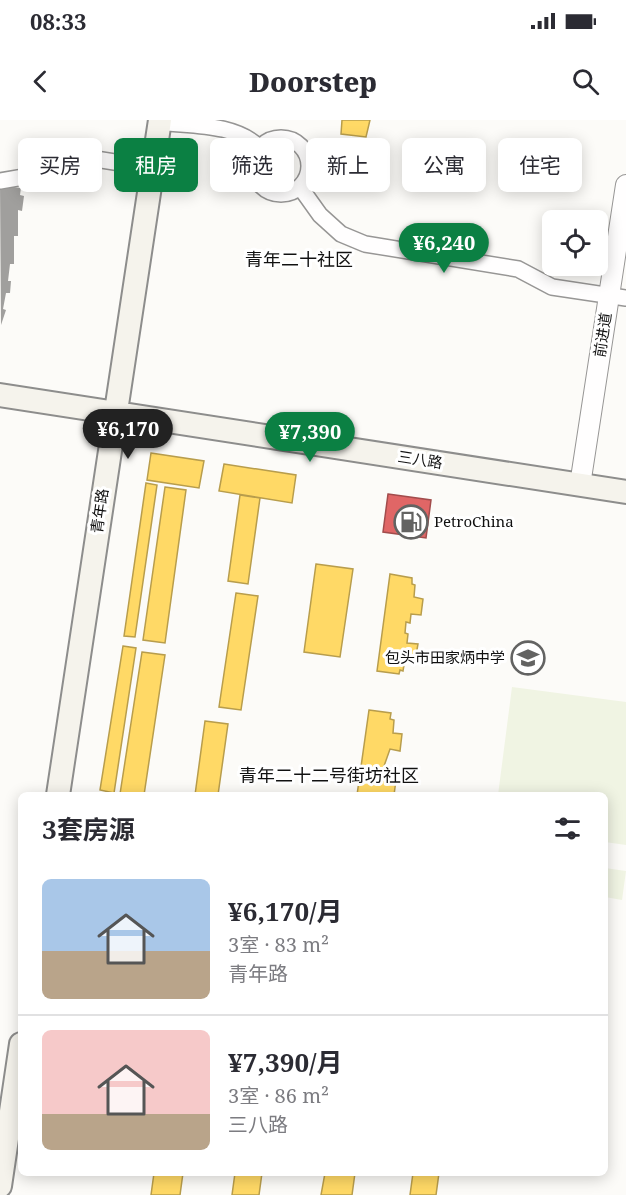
<!DOCTYPE html>
<html lang="zh">
<head>
<meta charset="utf-8">
<style>
	:root { --surface:#fff; --page:#f2f2f3; --text:#2b2b33; --muted:#7c7c81; --line:#e1e1e2; --accent:#0b8043 }
	body { margin:0; font-family:"Noto Serif","Noto Sans SC",serif; background:var(--page); color:var(--text); height:100vh; display:flex; flex-direction:column; font-size:22px; white-space:nowrap }
	* { box-sizing:border-box; margin:0 }
	p { font-size:20px; color:var(--muted) }
	.icon { flex:none; width:33px; height:33px; fill:none; stroke:currentColor; stroke-width:2; stroke-linecap:round; stroke-linejoin:round }
	.map { position:relative; flex:1; overflow:hidden }
	.drawer { position:absolute; left:18px; top:672px; width:590px; height:384px; display:flex; flex-direction:column; background:var(--surface); border-radius:9px; box-shadow:0 3px 15px #0003 }
	.drawer>* { flex:none }
	.top-card { position:absolute; left:18px; top:18px; width:591px; height:54px; display:flex; gap:12px }
	.buttons { position:absolute; left:542px; top:90px; display:grid; gap:12px }
	.buttons a { display:grid; place-items:center; width:66px; height:66px; border-radius:9px; background:var(--surface); box-shadow:0 3px 15px #0003; font-size:30px }
	.price { position:absolute; translate:-50% -51px; padding:0 14px; border-radius:21px; background:var(--accent); color:#fff; font-size:20px; line-height:39px; filter:drop-shadow(0 2px 3px #0008) }
	.price::after { content:''; position:absolute; left:50%; top:36px; width:18px; height:14px; margin-left:-9px; background:inherit; clip-path:polygon(0 0,100% 0,50% 100%) }
	.price.selected { background:#222; color:#fff }
	ul { padding:0; list-style:none }
	li { display:flex; align-items:center; gap:18px; height:150px; padding:0 24px }
	li+li { border-top:2px solid var(--line) }
	li span { display:grid; place-items:center; flex:none; width:168px; height:120px; border-radius:9px; color:#555 }
	li>.icon { margin-inline-start:auto }
	span .icon { width:72px; height:72px; fill:#fffc; stroke-width:1 }
	li b { font-size:26px }
	h2 { display:flex; justify-content:space-between; align-items:center; height:72px; padding:0 24px; font-size:26px }
	.pill { padding:0 21px; border-radius:9px; background:var(--surface); box-shadow:0 3px 15px #0003; font-size:21px; line-height:54px }
	.pill.selected { background:var(--accent); color:#fff }
	.status { display:flex; justify-content:space-between; align-items:center; height:42px; padding:0 30px; background:var(--surface); direction:ltr }
	.status svg { height:16px; fill:currentColor }
	header { display:flex; justify-content:space-between; align-items:center; height:78px; padding:0 24px; background:var(--surface); font-size:27px; font-weight:800 }
	.map>svg:first-child { display:block }
	.pitch { fill:#f0f4e3 }
	.homes { fill:#ffd966; stroke:#b89d4c; stroke-width:1.5 }
	.shops { fill:#e06666; stroke:#a24c4c; stroke-width:1.5 }
	.building { fill:#a09f9d }
	.lines { fill:none; stroke-linecap:round; stroke-linejoin:round }
	.minor-casing { stroke:#979695; stroke-width:18 }
	.tertiary-casing { stroke:#979695; stroke-width:22 }
	.secondary-casing { stroke:#8d8d8c; stroke-width:26 }
	.minor { stroke:#fffefe; stroke-width:15 }
	.tertiary { stroke:#fffefe; stroke-width:20 }
	.secondary { stroke:#f5f3ec; stroke-width:22 }
	.labels { text-anchor:middle; stroke-width:6; stroke-linejoin:round; paint-order:stroke }
	.street-label { font-size:15px; fill:#111; stroke:#fff }
	.poi-label { font-size:15px; fill:#111; stroke:#fff; text-anchor:start }
	.quarter-label { font-size:18px; fill:#111; stroke:#fff }
</style>
</head>
<body>
<div class="status"><b>08:33</b><svg viewBox="0 0 49 12"><path d="M0 12V9h3v3zM5 12V6h3v6zM10 12V3h3v9zM15 12V0h3v12zM26 1h20v11H26zM47 4h2v5h-2z"/></svg></div>
<header><svg class="icon" aria-label="back" viewBox="0 0 24 24"><path d="M15 5l-7 7 7 7"/></svg>Doorstep<svg class="icon" aria-label="search" viewBox="0 0 24 24"><circle cx="10" cy="10" r="6"/><path d="M15 15l6 6"/></svg></header>
<div class="map">
<svg width="626" height="1075" viewBox="0 0 626 1075">
	<rect width="100%" height="100%" fill="#fcfbf8"/>
	<!-- pitch -->
	<path class="pitch" d="M512 567 626 582V725L605 722 604 675H498Z
		M605 748 626 751 622 780 605 777Z"/>
	<!-- homes -->
	<path class="homes" d="M342 0H370L366 17 341 14Z
		M151 333 204 341 199 368 147 360Z
		M224 344 296 355 292 383 219 371Z
		M146 363 157 365 135 517 124 516Z
		M165 367 186 370 165 523 143 520Z
		M240 375 260 378 248 464 228 461Z
		M316 444 353 449 340 537 304 532Z
		M390 454 412 458V464L415 465 414 477 423 479 421 495 411 494 410 503 406 502 405 513 408 514 407 523 418 524 415 541 405 539 403 551 400 550 399 554 377 551Z
		M236 473 258 476 241 590 219 587Z
		M123 526 136 528 114 673 100 670Z
		M142 532 165 535 144 675H129L120 674Z
		M369 590 391 593 390 599 394 600 393 613 402 614 400 631 390 629 383 649H387L386 658 396 660 394 675H357Z
		M205 601 228 604 218 675H195Z
		M154 1053H183L180 1075H151Z
		M235 1053H262L259 1075H232Z
		M325 1053H355L352 1075H321Z
		M413 1053H439L436 1075H410Z"/>
	<!-- shops -->
	<path class="shops" d="M388 374 431 380 426 418 383 412Z"/>
	<!-- building -->
	<path class="building" d="M0 65 21 68 20 75 24 76 22 91 18 90V116H14V144H10L8 161H11L10 173H6L3 189 6 190 1 205Z"/>
	<g class="lines">
		<defs>
			<path id="minor" d="M159 2C192 6 235 3 260 28
				M253 46a28 28 0 1 1 56 0a28 28 0 1 1-56 0Z
				M0 61 29 56 83 37 152 48
				M300 67 320 95 341 114 365 124 518 149 552 167 626 178"/>
			<path id="tertiary" d="M580 365 626 65"/>
			<path id="secondary" d="M0 275 626 372
				M58 675 160 0
				M0 1066 21 924"/>
		</defs>
		<!-- minor casing -->
		<use href="#minor" class="minor-casing"/>
		<!-- tertiary casing -->
		<use href="#tertiary" class="tertiary-casing"/>
		<!-- secondary casing -->
		<use href="#secondary" class="secondary-casing"/>
		<!-- minor -->
		<use href="#minor" class="minor"/>
		<!-- tertiary -->
		<use href="#tertiary" class="tertiary"/>
		<!-- secondary -->
		<use href="#secondary" class="secondary"/>
	</g>
	<!-- icons -->
	<defs>
		<symbol id="fuel-ring" viewBox="-11 -11 22 22"><circle r="9.5" fill="#fff" stroke="#636362" stroke-width="1.5"/><path d="M-5.5-6h7V0h2V4h1.3V-2.5L3-4.5l.8-.8L6-3V5H2.5V1h-1V6h-7ZM-4.2-4.7v3.2H.2V-4.7Z" fill="#636362"/></symbol>
		<symbol id="school-ring" viewBox="-11 -11 22 22"><circle r="9.5" fill="#fff" stroke="#636362" stroke-width="1.5"/><path d="M0-5L7-2L0 1L-7-2ZM-4 1L0 2.5L4 1V4Q0 6-4 4Z" fill="#636362"/></symbol>
	</defs>
	<g fill-rule="evenodd">
		<use href="#fuel-ring" x="392" y="383" width="38" height="38"/>
		<use href="#school-ring" x="509" y="519" width="38" height="38"/>
	</g>
	<g class="labels">
		<!-- street labels -->
		<g class="street-label">
			<text transform="translate(603 215) rotate(-81)" y="5">前进道</text>
			<text transform="translate(420 340) rotate(9)" y="5">三八路</text>
			<text transform="translate(100 391) rotate(-82)" y="5">青年路</text>
		</g>
		<!-- poi labels -->
		<g class="poi-label">
			<text x="434" y="407">PetroChina</text>
			<text x="505" y="543" text-anchor="end">包头市田家炳中学</text>
		</g>
		<!-- quarter labels -->
		<g class="quarter-label">
			<text x="299" y="146">青年二十社区</text>
			<text x="329" y="662">青年二十二号街坊社区</text>
		</g>
	</g>
</svg>
<div class="buttons">
<a><svg class="icon" aria-label="locate" viewBox="0 0 24 24"><circle cx="12" cy="12" r="6"/><path d="M12 2v4M12 18v4M2 12h4M18 12h4"/></svg></a>
</div>
<b class="price" style="left:444px;top:154px">¥6,240</b>
<b class="price selected" style="left:128px;top:340px">¥6,170</b>
<b class="price" style="left:310px;top:343px">¥7,390</b>
<div class="top-card">
<a class="pill">买房</a>
<a class="pill selected">租房</a>
<a class="pill">筛选</a>
<a class="pill">新上</a>
<a class="pill">公寓</a>
<a class="pill">住宅</a>
</div>
<section class="drawer">
<h2>3套房源<svg class="icon" aria-label="filters" viewBox="0 0 24 24"><path d="M4 7h16M4 17h16"/><circle cx="9" cy="7" r="2"/><circle cx="15" cy="17" r="2"/></svg></h2>
<ul>
<li><span style="background:linear-gradient(#a9c7e8 60%,#b9a48a 0)"><svg class="icon" aria-label="home" viewBox="0 0 24 24"><path d="M3 11l9-7 9 7M6 9v11h12V9"/></svg></span><div><b>¥6,170/月</b><p>3室 · 83 m²</p><p>青年路</p></div></li>
<li><span style="background:linear-gradient(#f6c9c9 70%,#b9a48a 0)"><svg class="icon" aria-label="home" viewBox="0 0 24 24"><path d="M3 11l9-7 9 7M6 9v11h12V9"/></svg></span><div><b>¥7,390/月</b><p>3室 · 86 m²</p><p>三八路</p></div></li>
</ul>
</section>
</div>
</body>
</html>
